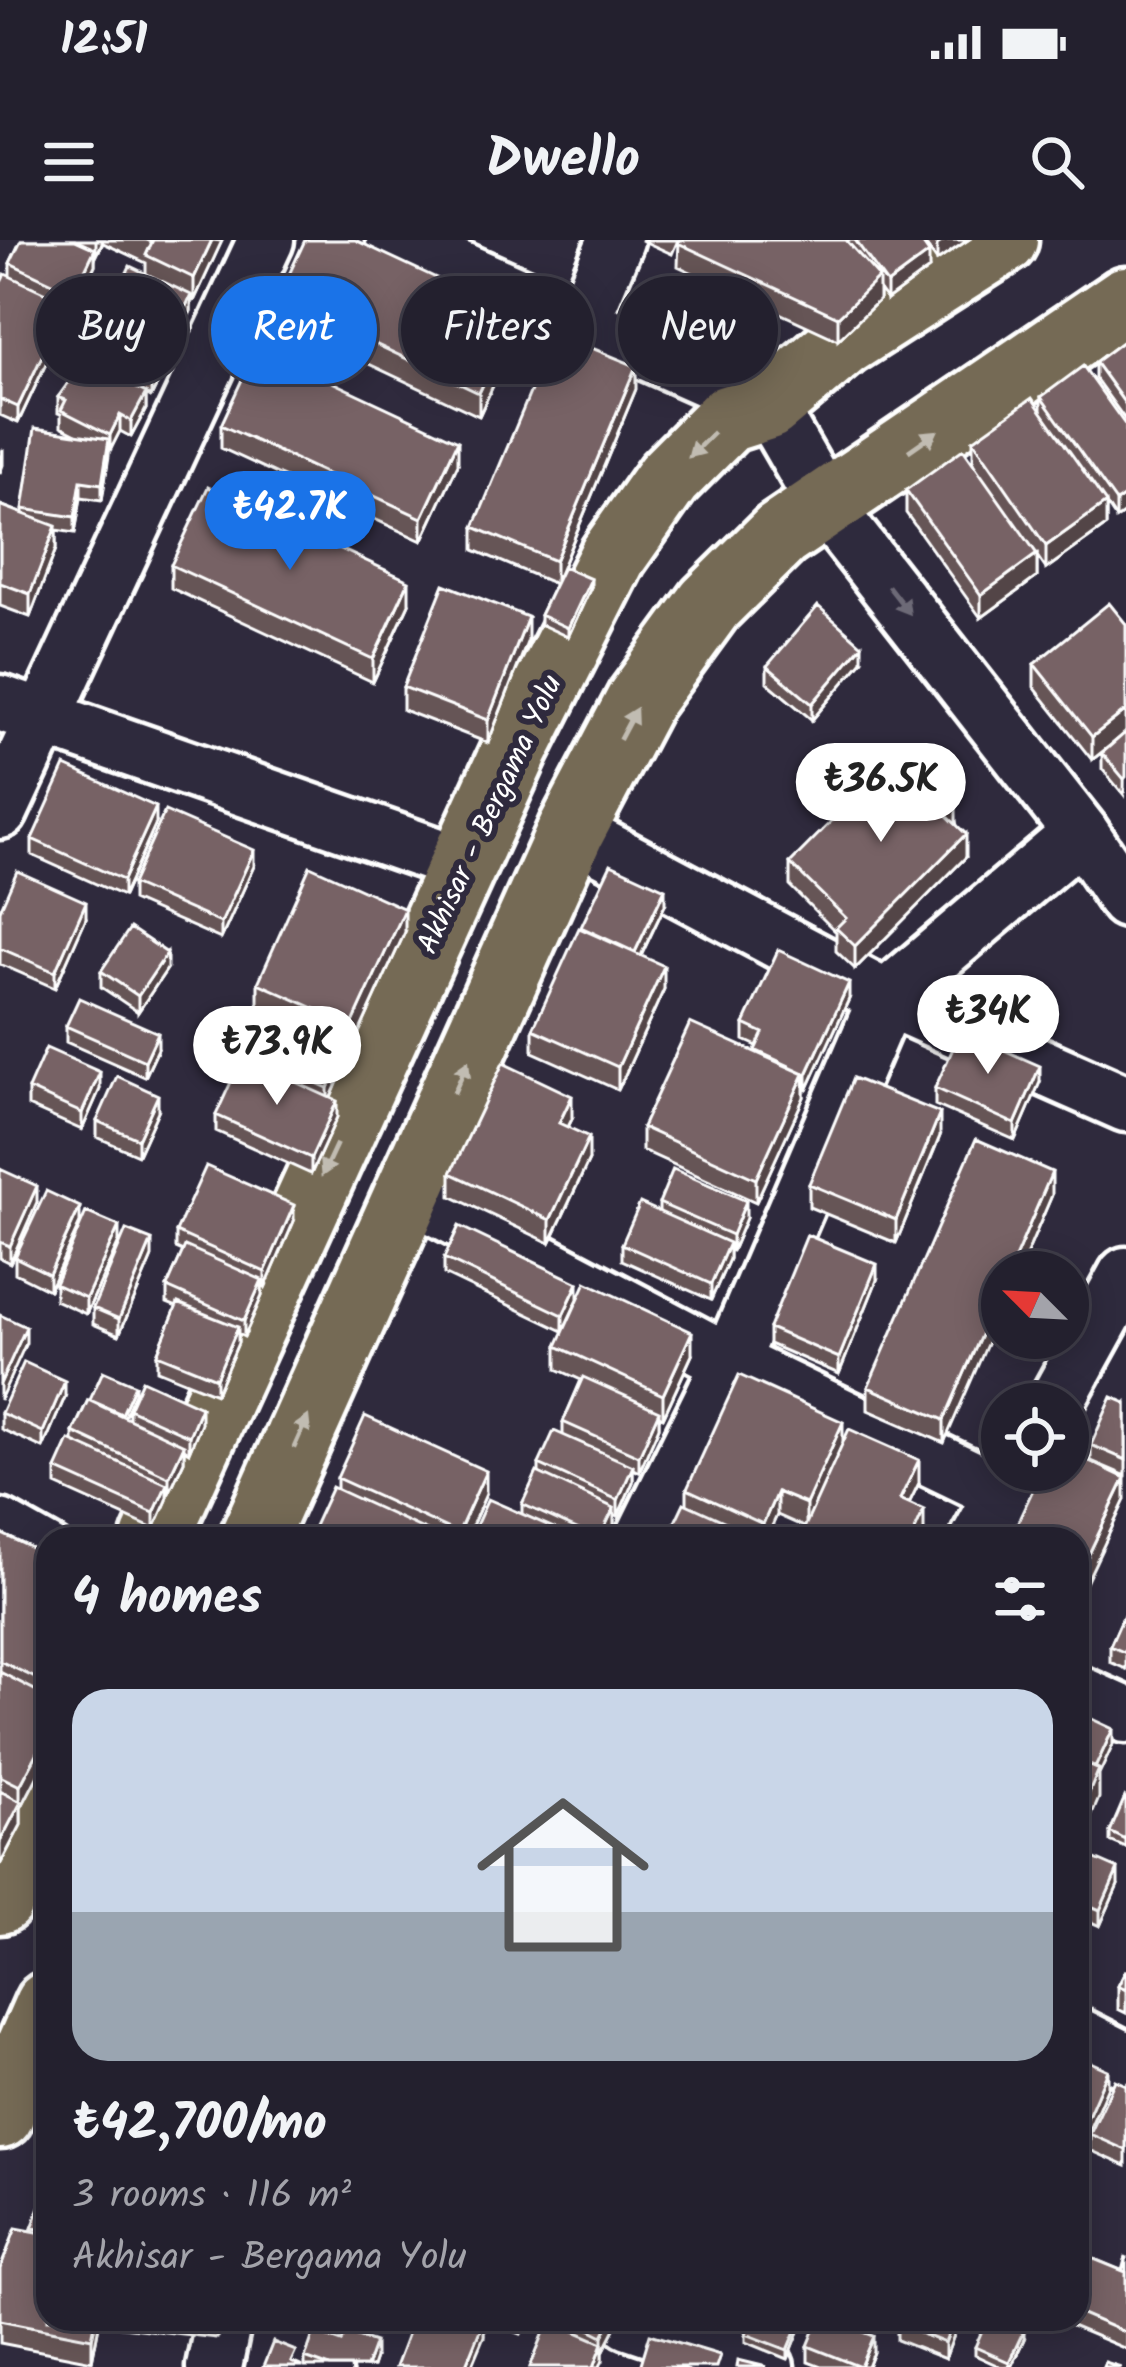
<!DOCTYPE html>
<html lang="en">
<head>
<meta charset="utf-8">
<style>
	:root { --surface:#23202e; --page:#2f2d3a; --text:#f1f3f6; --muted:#a3a3aa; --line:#403e4a; --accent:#1a73e8 }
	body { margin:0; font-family:Kalam,sans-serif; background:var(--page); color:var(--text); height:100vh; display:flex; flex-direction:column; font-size:45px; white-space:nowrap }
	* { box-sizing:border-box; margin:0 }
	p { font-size:39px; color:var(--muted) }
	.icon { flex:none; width:66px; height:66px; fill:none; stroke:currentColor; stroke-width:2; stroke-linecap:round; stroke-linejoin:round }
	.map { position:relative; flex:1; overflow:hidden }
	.drawer { position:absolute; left:36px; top:1287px; width:1053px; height:804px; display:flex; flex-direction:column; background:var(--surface); border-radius:36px; box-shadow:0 6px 30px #0003,0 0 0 3px var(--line) }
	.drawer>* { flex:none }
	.hud { position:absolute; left:36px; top:36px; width:1056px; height:108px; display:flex; gap:24px }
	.needle { width:78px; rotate:294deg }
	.buttons { position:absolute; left:981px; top:1011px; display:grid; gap:24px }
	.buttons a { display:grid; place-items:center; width:108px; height:108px; border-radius:50%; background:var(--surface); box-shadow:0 6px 30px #0003,0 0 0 3px var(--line); font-size:60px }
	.price { position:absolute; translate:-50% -102px; padding:0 27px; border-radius:42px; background:#fff; color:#222; font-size:39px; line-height:78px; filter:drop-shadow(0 3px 6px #0008) }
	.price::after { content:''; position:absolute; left:50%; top:72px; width:36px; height:27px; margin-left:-18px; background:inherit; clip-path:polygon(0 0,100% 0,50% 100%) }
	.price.current { background:var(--accent); color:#fff }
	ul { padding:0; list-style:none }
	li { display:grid; align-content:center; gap:24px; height:636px; padding:0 36px }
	li span { display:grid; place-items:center; height:372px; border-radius:36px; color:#555 }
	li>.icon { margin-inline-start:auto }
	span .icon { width:216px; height:216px; fill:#fffc; stroke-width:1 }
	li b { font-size:51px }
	h2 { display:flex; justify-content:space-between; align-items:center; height:144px; padding:0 36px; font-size:51px }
	.tag { padding:0 42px; border-radius:54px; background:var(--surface); box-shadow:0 6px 30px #0003,0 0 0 3px var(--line); font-size:42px; line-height:108px }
	.tag.current { background:var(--accent); color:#fff }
	.status { display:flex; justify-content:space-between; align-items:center; height:84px; padding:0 60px; background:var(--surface); direction:ltr }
	.status svg { height:33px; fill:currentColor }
	header { display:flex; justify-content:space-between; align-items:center; height:156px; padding:0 36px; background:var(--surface); font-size:54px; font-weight:700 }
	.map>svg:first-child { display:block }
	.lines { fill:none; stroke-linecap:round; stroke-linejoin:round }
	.minor-casing { stroke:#fff; stroke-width:63 }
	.major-casing { stroke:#fff; stroke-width:75 }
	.minor { stroke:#2f2a3d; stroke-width:54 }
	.major { stroke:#756a55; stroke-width:66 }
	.wall { fill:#665457; stroke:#fff; stroke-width:3 }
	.shaded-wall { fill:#534547; stroke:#fff; stroke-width:3 }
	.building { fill:#776265; stroke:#fff; stroke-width:3 }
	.oneway { fill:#c1bcb2 }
	.oneway2 { fill:#6d6a77 }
	.labels { text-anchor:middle; stroke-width:12; stroke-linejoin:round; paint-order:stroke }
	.street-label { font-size:30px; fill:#fff; stroke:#2f2a3d }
</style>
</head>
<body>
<div class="status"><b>12:51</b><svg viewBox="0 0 49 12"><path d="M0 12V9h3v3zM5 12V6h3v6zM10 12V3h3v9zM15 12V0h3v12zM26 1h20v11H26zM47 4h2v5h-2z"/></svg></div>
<header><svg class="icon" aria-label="menu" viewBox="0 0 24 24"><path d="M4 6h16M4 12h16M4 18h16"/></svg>Dwello<svg class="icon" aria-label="search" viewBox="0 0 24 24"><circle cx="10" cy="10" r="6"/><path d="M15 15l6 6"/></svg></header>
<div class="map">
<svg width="1126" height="2127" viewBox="0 0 1126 2127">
	<rect width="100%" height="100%" fill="#2f2a3d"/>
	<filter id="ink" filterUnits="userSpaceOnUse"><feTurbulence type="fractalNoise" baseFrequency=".00833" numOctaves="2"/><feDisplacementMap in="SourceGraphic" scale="24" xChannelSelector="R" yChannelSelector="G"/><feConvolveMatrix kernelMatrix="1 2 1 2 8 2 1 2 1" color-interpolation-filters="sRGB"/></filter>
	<g filter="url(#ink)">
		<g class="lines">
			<defs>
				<path id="minor" d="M394 0 768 166 827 268 1081 593 1126 660
					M581 83 616 0
					M0 463 464 625
					M0 571 266 0
					M571 591 886 758 1126 864
					M409 953 730 1122 1002 1253
					M1055 1164 1126 1035
					M0 1287 48 1314
					M643 1299 730 1122 886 758 1081 593
					M978 1299 1016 1230
					M1077 1453 1126 1475
					M1077 1795 1126 1820
					M629 2081 766 2127
					M214 2127 224 2079
					M381 2127 397 2079"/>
				<path id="major" d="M155 1299 516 508 613 316 668 238 727 179 768 166 843 103 1004 0
					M253 1299 571 591 640 460 710 364 780 295 1126 60
					M0 1660 48 1547
					M0 1875 48 1765"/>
			</defs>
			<!-- minor casing -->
			<use href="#minor" class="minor-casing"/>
			<!-- major casing -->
			<use href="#major" class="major-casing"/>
			<!-- minor -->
			<use href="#minor" class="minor"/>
			<!-- major -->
			<use href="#major" class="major"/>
		</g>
		<!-- wall -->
		<path class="wall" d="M21 0H222L194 61 191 60V71L170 118 165 116V128L151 157 146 154V169L131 197 120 191 109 211 102 260 81 257 75 293 56 290V309L30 377 0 366V265L23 274V269L78 195 61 186V174L58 173V157L91 125V111L108 85V73L146 33V23L103 3 96 17 95 16V25L74 69 67 66V79L18 183 0 175V45L10 36V23Z
			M641 0H678L672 14Z
			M679 0H920L929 29 887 60 879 49V60L838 100 678 26Z
			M922 0H968L937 21Z
			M278 58 515 98 479 176 278 81Z
			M1126 99V181L1095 138V122Z
			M636 149 556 342 591 347 568 397 540 384V375L555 344 474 310V287Z
			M1041 157 1126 186V272L1116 279 1106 264V286L1046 329 1037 316V337L981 378 906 273V250L973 223V200L1041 170Z
			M221 185 458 224 422 301 221 208Z
			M171 325 409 364 373 442 171 348Z
			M1126 384 1124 555 1102 529V513L1125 494 1092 520 1034 447V424Z
			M528 400 488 503 403 470V447Z
			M862 421 812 480 767 442V426Z
			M956 582 966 617 855 729 836 711V692L790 646V623Z
			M156 583 123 656 32 615V599Z
			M254 626 221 699 132 660V644Z
			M665 665 641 716 664 749 618 850 533 812V789L581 689Z
			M0 670 86 678 55 748 0 724Z
			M405 692 352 808 349 807V816L331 858 337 877 311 934 216 891V875L271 831V823L289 781 258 766V743Z
			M167 729 138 772 101 747V731Z
			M849 759 807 850 804 849V857L756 962 642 910V887L755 812 757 806 744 800V784Z
			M66 786 158 809 145 837 66 802Z
			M1040 842 1015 900 935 865V848Z
			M28 849H100L82 890 28 866Z
			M158 871 138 915 97 897V881Z
			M572 879 568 887 589 920 550 1003 451 956V933Z
			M940 896 896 1003 809 967V944Z
			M0 929 37 962 10 1023 0 1018Z
			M1052 955 1019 1032H1002L944 1203 868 1170V1147Z
			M659 963 746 978 732 1011 729 1010V1019L711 1060 622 1020V1004L659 972Z
			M294 981 265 1048 262 1046V1056L244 1097 238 1094V1103L216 1154 157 1130V1114L177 1067 167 1063V1047L183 1011 176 1008V992Z
			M80 983 49 1050 15 1033V1017Z
			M119 1002 86 1074 55 1060V1044Z
			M152 1017 119 1095 93 1084V1068Z
			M444 1018 578 1043 563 1091 444 1034Z
			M877 1040 839 1134 769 1104V1088Z
			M557 1106 692 1115 663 1178 659 1176V1187L639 1232 633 1229V1242L618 1276 614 1274V1285L607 1299H470L522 1274V1264L539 1234V1224L563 1194V1182L581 1140 557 1129Z
			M135 1153 124 1177 129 1179V1169L201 1183 189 1212 184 1209V1221L169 1253 167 1252V1260L154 1289 56 1245V1229L73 1202V1192L88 1160Z
			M65 1157 43 1208 1 1189V1173Z
			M1126 1163V1236L1091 1221V1205Z
			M843 1202 919 1243 909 1263 924 1293 921 1299H802L804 1287 777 1275 766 1299H667L687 1265V1249Z
			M337 1238 486 1254 466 1299H308L337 1249Z
			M0 1293 48 1316V1516L21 1568V1585L0 1625Z
			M1126 1370V1429L1110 1422V1406Z
			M1126 1558V1608L1110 1601V1592Z
			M1077 1611 1118 1645 1100 1686 1077 1676Z
			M1126 1730V1773L1118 1769V1746Z
			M1077 1816 1108 1846 1081 1908 1077 1906Z
			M1126 1845V1926L1090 1910V1894Z
			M48 1951V2079H100L92 2121 0 2103V2029L32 1991Z
			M1077 2012 1122 2031 1126 2016V2109L1055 2079H1077Z
			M113 2079H220L217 2098 113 2086Z
			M287 2079H320V2082Z
			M413 2079H527L521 2094 484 2080V2096Z
			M557 2079H620L603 2112V2119L557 2084Z
			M804 2079 788 2119 746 2102V2094Z
			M855 2079 852 2087 874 2112 868 2127H821L808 2122V2106Z
			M870 2079H960L945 2119 897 2100V2089Z
			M1024 2099 1011 2127H1001L975 2115V2107Z
			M305 2118H375L372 2127H305Z"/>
		<!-- shaded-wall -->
		<path class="shaded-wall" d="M96 0H103L96 17Z
			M212 0 222 1 194 61V38Z
			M945 0H968L937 21V5Z
			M95 9V25L74 69V53Z
			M929 13V29L887 60V44Z
			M879 37V60L838 100V77Z
			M191 55V71L170 118V102Z
			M67 63V79L18 183V167Z
			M515 75V98L479 176V153Z
			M165 112V128L151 157V141Z
			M636 126V149L555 344V321Z
			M146 153V169L131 197V181Z
			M120 175V191L110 211V195Z
			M109 199V216L102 260V244Z
			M458 201V224L422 301V278Z
			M3 209V225L0 233V217Z
			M81 241V257L75 293V277Z
			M1126 255V272L1116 279V262Z
			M1106 263V286L1046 329V306Z
			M56 286V309L30 377V354Z
			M1037 314V337L981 378V355Z
			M591 339V347L568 397V388Z
			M409 341V364L373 442V419Z
			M528 377V400L488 503V480Z
			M862 405V421L812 480V464Z
			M1126 470V493L1092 520V497Z
			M956 559V582L943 595V572Z
			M156 567V583L123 656V640Z
			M966 594V617L855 729V706Z
			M254 610V626L221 699V683Z
			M665 649V665L635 728V712Z
			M86 662V678L55 748V732Z
			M405 669V692L352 808V785Z
			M167 713V729L138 772V756Z
			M664 726V749L618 850V827Z
			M849 743V759L807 850V834Z
			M158 793V809L145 837V821Z
			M349 800V816L328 864V848Z
			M1040 826V842L1015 900V884Z
			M100 832V849L82 890V873Z
			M804 834V857L756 962V939Z
			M158 855V871L138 915V899Z
			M572 856V879L559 905V883Z
			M337 861V877L311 934V918Z
			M940 873V896L896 1003V980Z
			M589 897V920L550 1003V980Z
			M1052 932V955L1019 1032H1009Z
			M37 946V962L10 1023V1006Z
			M746 961V978L732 1011V995Z
			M294 965V981L265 1048V1032Z
			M80 967V983L49 1050V1034Z
			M119 986V1002L86 1074V1058Z
			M152 1000V1017L119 1095V1079Z
			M729 1003V1019L711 1060V1044Z
			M877 1024V1040L839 1134V1118Z
			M262 1040V1056L244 1097V1081Z
			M578 1043V1059L563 1091V1075Z
			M1002 1047V1070L944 1203V1180Z
			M26 1087V1103L0 1160V1144Z
			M238 1087V1103L216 1154V1138Z
			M692 1092V1115L663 1178V1155Z
			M65 1141V1157L43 1208V1192Z
			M135 1145V1153L122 1182V1174Z
			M201 1167V1183L189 1212V1196Z
			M659 1171V1187L639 1232V1216Z
			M843 1182V1205L806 1287V1264Z
			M184 1205V1221L169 1253V1237Z
			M919 1220V1243L900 1282V1259Z
			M633 1226V1242L618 1276V1260Z
			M486 1231V1254L466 1299H458V1293Z
			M1125 1238V1260L1077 1362V1339Z
			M167 1244V1260L154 1289V1273Z
			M777 1252V1275L766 1299H763V1284Z
			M614 1268V1285L607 1299H599Z
			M924 1270V1293L921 1299H911Z
			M1113 1489V1505L1099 1535V1558L1077 1611V1582L1091 1536Z
			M48 1493V1516L21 1568V1585L0 1625V1602L20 1563V1546Z
			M1118 1629V1645L1100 1686V1670Z
			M1108 1830V1846L1081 1908V1892Z
			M96 2079H100L92 2121V2098Z
			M612 2079H620L603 2112V2096Z
			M801 2079H804L788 2119V2110Z
			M954 2079H960L945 2119V2103Z
			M484 2080V2096L471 2127H465Z
			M1024 2090V2099L1011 2127H1009V2122Z
			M874 2096V2112L868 2127H861Z
			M375 2102V2118L372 2127H366Z
			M603 2103V2119L600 2127H594Z"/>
		<!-- building -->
		<path class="building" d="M21 0H75L95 9 74 53 10 23Z
			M147 0H212L194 38 146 15 152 2Z
			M305 0H355L515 75 479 153 278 58Z
			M679 0H846L879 37 838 77 678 3Z
			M855 0H920L929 13 887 44Z
			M130 26 191 55 170 102 108 73Z
			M5 34 67 63 18 167 0 159V45Z
			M104 83 165 112 151 141 91 111Z
			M555 93 636 126 555 321 474 287Z
			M1126 99V165L1095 122Z
			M257 107 458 201 422 278 221 185Z
			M84 121 146 153 131 181 120 175 110 195 61 170 66 160 58 157Z
			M1083 126 1126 186V255L1116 262 1041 157Z
			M1032 158 1106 263 1046 306 973 200Z
			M35 188 109 199 102 244 81 241 75 277 23 269Z
			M963 209 1037 314 981 355 906 250Z
			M208 247 409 341 373 419 171 325Z
			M0 265 56 286 30 354 0 343Z
			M563 327 591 339 568 388 540 375Z
			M444 344 528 377 488 480 403 447Z
			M1109 363 1126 384V470L1092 497 1034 424Z
			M818 366 862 405 812 464 767 426Z
			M1126 492V537L1124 539 1102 513Z
			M904 508 956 559 943 572 966 594 855 706 836 688 846 678 790 623Z
			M65 526 156 567 123 640 32 599Z
			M165 571 254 610 221 683 132 644Z
			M611 624 665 649 635 712 581 687Z
			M310 626 405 669 352 785 258 743Z
			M17 631 86 662 55 732 0 708V670Z
			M130 688 167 713 138 756 101 731Z
			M579 688 664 726 618 827 533 789Z
			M778 710 849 743 807 834 755 810 763 793 744 784Z
			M79 758 158 793 145 821 66 786Z
			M292 775 349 800 328 848 271 823Z
			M690 783 804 834 756 939 642 887Z
			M961 791 1040 826 1015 884 935 848Z
			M46 808 100 832 82 873 28 849Z
			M242 818 337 861 311 918 216 875Z
			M503 823 572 856 559 883 589 897 550 980 451 933Z
			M117 836 158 855 138 899 97 881Z
			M853 838 940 873 896 980 809 944Z
			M976 899 1052 932 1009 1032H1002V1047L944 1180 868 1147Z
			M206 926 294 965 265 1032 176 992Z
			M0 929 37 946 10 1006 0 1002Z
			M673 929 746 961 732 995 659 963Z
			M46 951 80 967 49 1034 15 1017Z
			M640 963 729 1003 711 1044 622 1004Z
			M86 972 119 986 86 1058 55 1044Z
			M459 986 578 1043 563 1075 444 1018Z
			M126 990 152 1000 119 1079 93 1068Z
			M807 995 877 1024 839 1118 769 1088Z
			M185 1006 262 1040 244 1081 167 1047Z
			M586 1042 692 1092 663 1155 557 1106Z
			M178 1063 238 1087 216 1138 157 1114Z
			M0 1075 26 1087 0 1144Z
			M24 1122 65 1141 43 1192 1 1173Z
			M103 1131 135 1145 122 1174 90 1160Z
			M739 1135 843 1182 806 1264 777 1252 763 1284 687 1249Z
			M583 1137 659 1171 639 1216 563 1182Z
			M142 1140 201 1167 189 1196 129 1169Z
			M1112 1157 1126 1163V1220L1091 1205Z
			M88 1160 184 1205 169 1237 73 1192Z
			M365 1176 486 1231 458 1293 337 1238Z
			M849 1189 919 1220 900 1259 924 1270 911 1299H816L802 1293Z
			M554 1191 633 1226 618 1260 539 1224Z
			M69 1200 167 1244 154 1273 56 1229Z
			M1068 1211 1125 1238 1077 1339V1299H1010L1042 1230H1068Z
			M537 1232 614 1268 599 1299 522 1264Z
			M332 1247 445 1299H308Z
			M488 1259 579 1299H470Z
			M684 1263 759 1297V1299H667Z
			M0 1293 48 1316V1444L0 1421Z
			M1126 1370V1413L1110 1406Z
			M0 1432 48 1457V1493L20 1546 0 1536Z
			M1077 1472 1113 1489 1095 1528 1077 1520Z
			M1077 1520 1099 1529 1077 1582Z
			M0 1551 21 1562 0 1602Z
			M1125 1557 1126 1558V1600L1110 1592Z
			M1077 1611 1118 1629 1100 1670 1077 1660Z
			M1126 1730V1750L1118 1746Z
			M1077 1816 1108 1830 1081 1892 1077 1890Z
			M1115 1840 1126 1845V1910L1090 1894Z
			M46 1951H48V1990L32 1988Z
			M16 1988 48 1994V2079H96L92 2098 0 2080V2029Z
			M1077 2012 1126 2032V2093L1077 2072Z
			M189 2079H218L217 2082Z
			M413 2079 484 2080 465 2127H395Z
			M570 2079H612L603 2096Z
			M752 2079H801L788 2110 746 2094Z
			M819 2079H848L846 2085 874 2096 861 2127 808 2106Z
			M898 2079H954L945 2103 897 2084Z
			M987 2079H998L1024 2090 1009 2122 975 2107Z
			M549 2080 603 2103 594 2127H530Z
			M314 2092 342 2102 345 2092 375 2102 366 2127H330L305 2118Z
			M650 2094 720 2115 716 2127H640Z
			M273 2102 296 2111 291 2122 303 2127H263Z
			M738 2120 767 2127H737Z
			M1105 2122 1121 2127H1103Z"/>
		<!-- one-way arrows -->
		<defs><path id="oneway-solid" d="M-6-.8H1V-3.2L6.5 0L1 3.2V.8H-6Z" transform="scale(3)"/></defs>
		<g class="oneway">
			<use href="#oneway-solid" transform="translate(923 201) rotate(-35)"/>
			<use href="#oneway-solid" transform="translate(701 205) rotate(135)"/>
			<use href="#oneway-solid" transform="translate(628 484) rotate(-62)"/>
			<use href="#oneway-solid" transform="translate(461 837) rotate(-66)"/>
			<use href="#oneway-solid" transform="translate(329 920) rotate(115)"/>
			<use href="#oneway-solid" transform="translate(301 1192) rotate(-66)"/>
		</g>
		<use class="oneway2" href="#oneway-solid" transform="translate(899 360) rotate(52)"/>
	</g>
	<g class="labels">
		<!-- street labels -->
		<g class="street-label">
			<text transform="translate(489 574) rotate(-65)" y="10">Akhisar - Bergama Yolu</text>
		</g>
	</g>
</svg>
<div class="buttons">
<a><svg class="needle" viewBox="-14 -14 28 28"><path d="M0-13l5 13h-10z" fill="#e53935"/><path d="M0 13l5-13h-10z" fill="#a3a3aa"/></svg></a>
<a><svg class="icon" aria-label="locate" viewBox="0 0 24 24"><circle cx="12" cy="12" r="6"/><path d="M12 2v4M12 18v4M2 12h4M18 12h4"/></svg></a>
</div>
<b class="price current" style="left:290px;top:333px">₺42.7K</b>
<b class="price" style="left:881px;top:605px">₺36.5K</b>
<b class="price" style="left:988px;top:837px">₺34K</b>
<b class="price" style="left:277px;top:868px">₺73.9K</b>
<div class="hud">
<a class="tag">Buy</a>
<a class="tag current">Rent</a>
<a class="tag">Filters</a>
<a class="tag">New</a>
</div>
<section class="drawer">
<h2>4 homes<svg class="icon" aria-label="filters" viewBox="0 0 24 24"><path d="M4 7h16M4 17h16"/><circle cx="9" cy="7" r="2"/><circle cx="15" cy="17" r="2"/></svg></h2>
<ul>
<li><span style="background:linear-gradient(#c9d6e8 60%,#9aa5b1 0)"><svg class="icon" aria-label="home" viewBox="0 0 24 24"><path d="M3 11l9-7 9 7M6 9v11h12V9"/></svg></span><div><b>₺42,700/mo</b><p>3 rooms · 116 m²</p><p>Akhisar - Bergama Yolu</p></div></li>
</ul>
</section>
</div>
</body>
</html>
